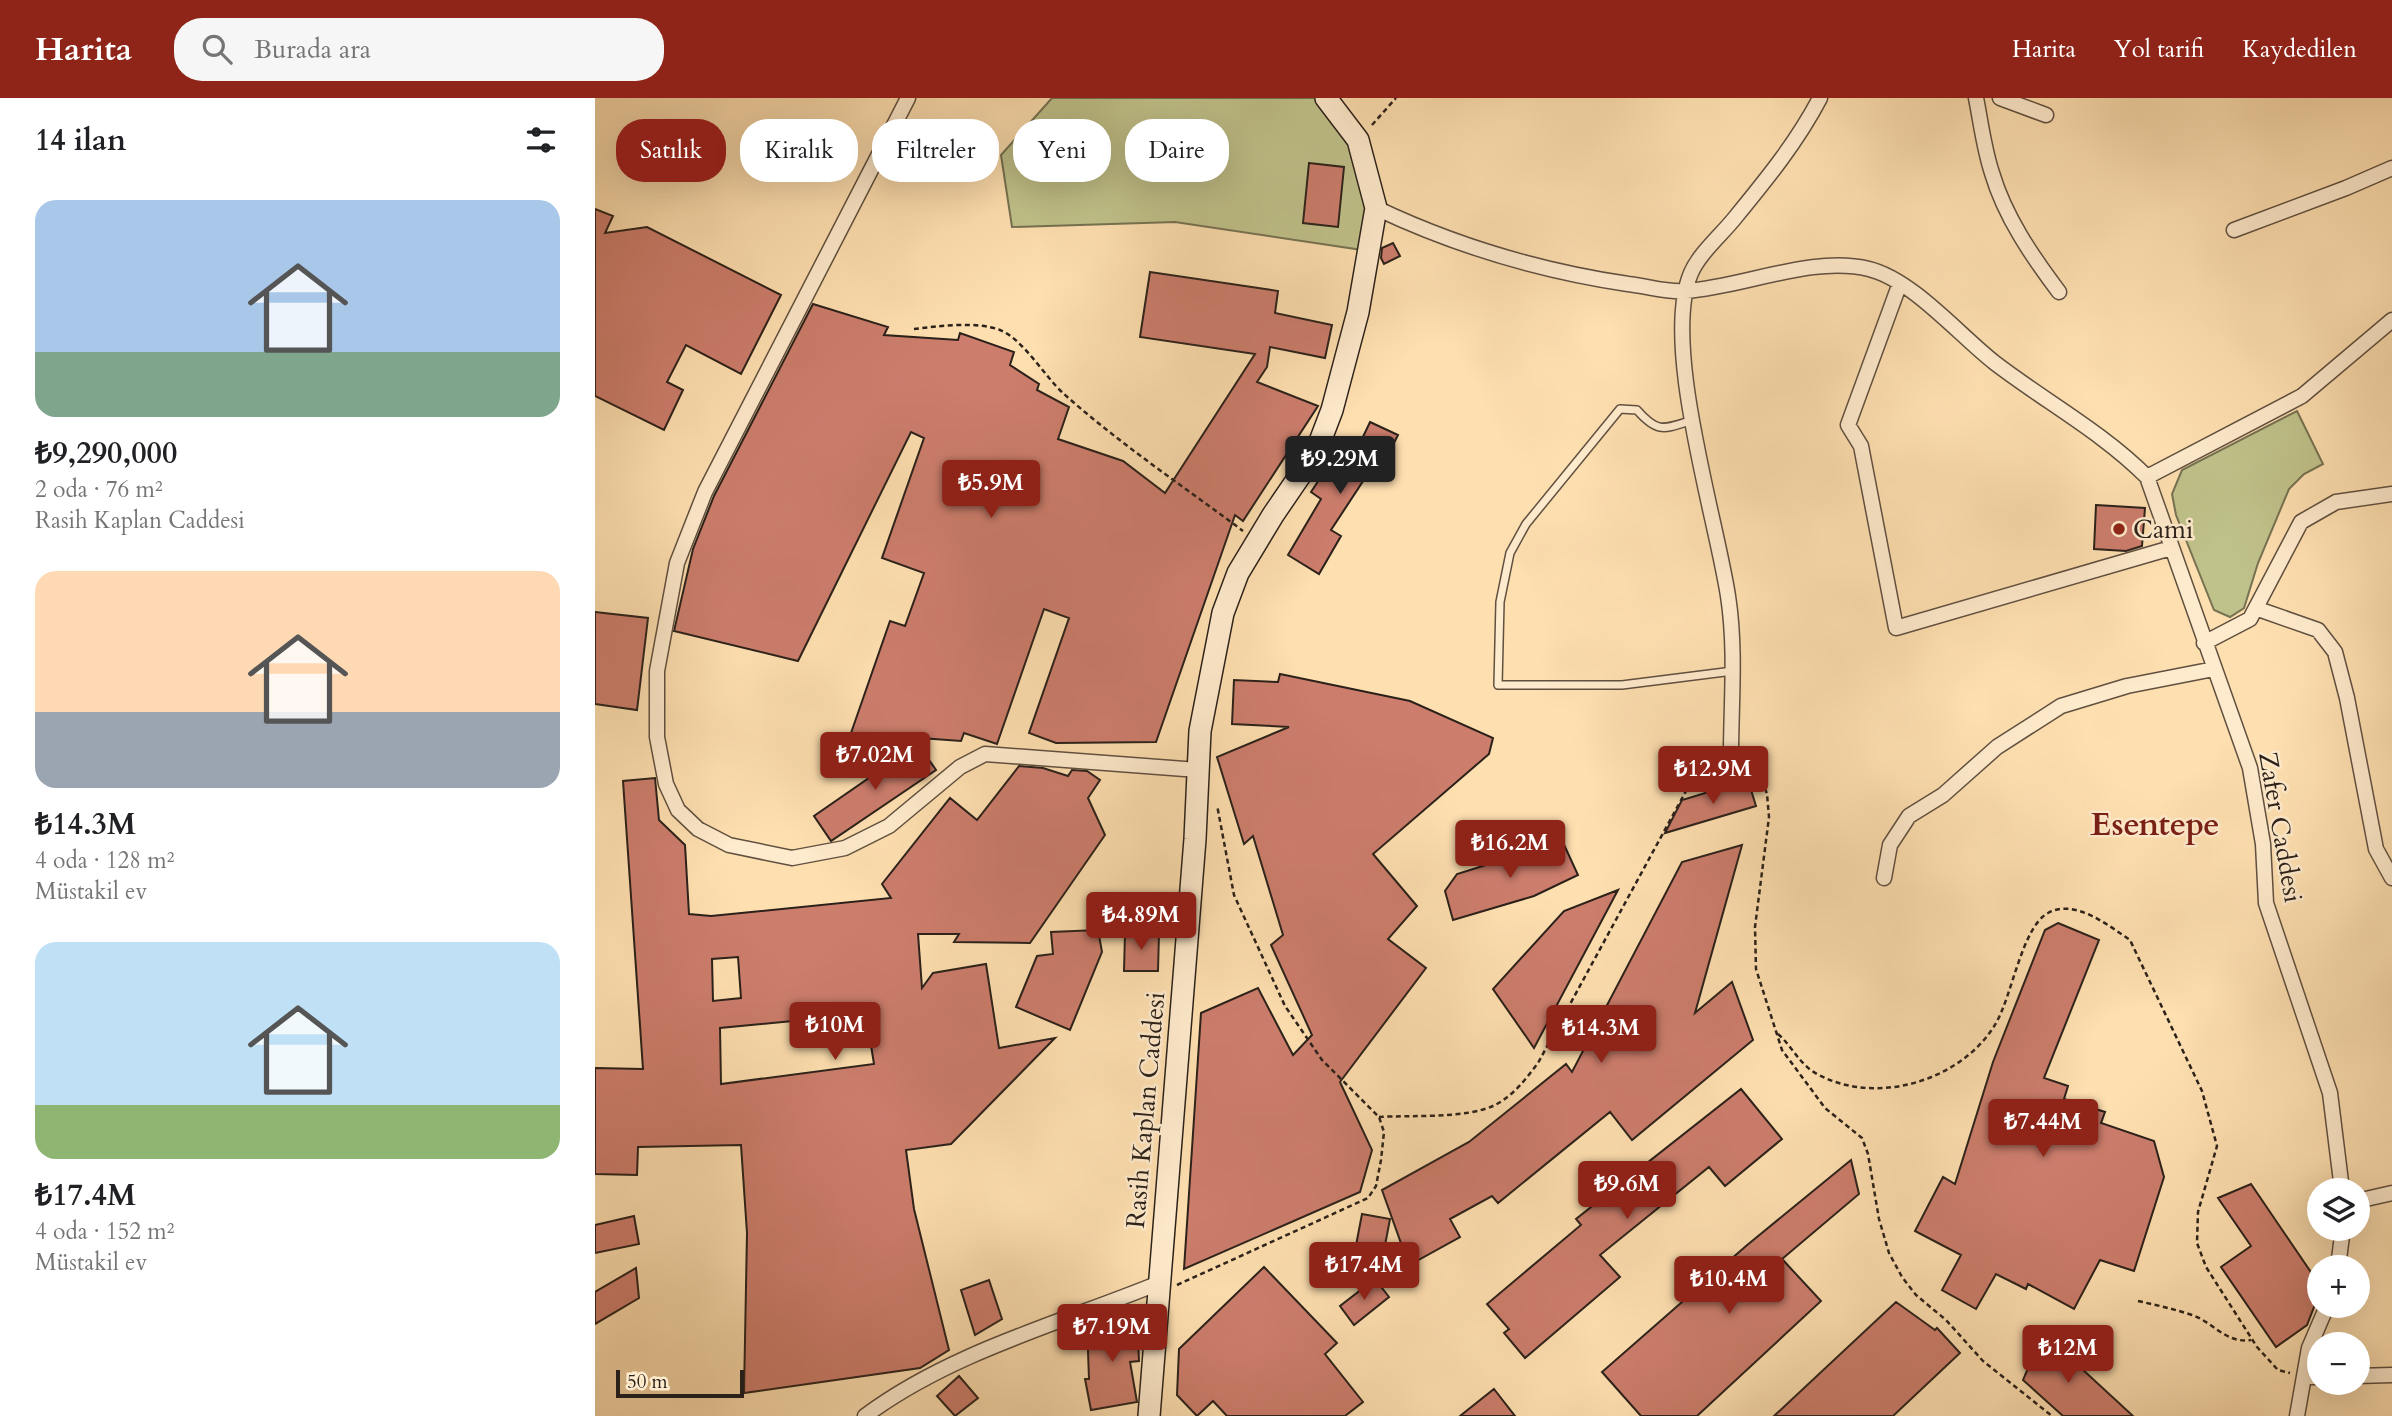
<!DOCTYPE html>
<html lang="tr">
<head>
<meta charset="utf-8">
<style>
	:root { --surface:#fff; --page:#f6f6f6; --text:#202124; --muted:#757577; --accent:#8f2418 }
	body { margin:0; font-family:Cardo,serif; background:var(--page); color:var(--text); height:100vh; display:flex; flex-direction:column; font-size:26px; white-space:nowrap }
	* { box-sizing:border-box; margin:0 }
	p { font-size:23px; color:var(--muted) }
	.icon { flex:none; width:38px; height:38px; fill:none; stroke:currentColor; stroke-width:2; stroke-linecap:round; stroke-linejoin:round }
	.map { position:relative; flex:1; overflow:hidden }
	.side { display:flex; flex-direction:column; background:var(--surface); width:595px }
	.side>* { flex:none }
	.banner { position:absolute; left:21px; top:21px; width:665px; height:63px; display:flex; gap:14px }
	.controls { position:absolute; left:1712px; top:1080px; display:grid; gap:14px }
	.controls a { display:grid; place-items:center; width:63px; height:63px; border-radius:50%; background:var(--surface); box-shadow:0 7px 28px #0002; font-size:35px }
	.scale { position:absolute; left:21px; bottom:18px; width:128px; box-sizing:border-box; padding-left:7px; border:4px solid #2b211a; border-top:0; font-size:19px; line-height:24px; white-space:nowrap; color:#2b211a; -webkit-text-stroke:5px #feeacc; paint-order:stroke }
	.price { position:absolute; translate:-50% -60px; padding:0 16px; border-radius:7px; background:var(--accent); color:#fff; font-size:23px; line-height:46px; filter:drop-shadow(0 2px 4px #0008) }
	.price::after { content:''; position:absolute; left:50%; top:42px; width:21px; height:16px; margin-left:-10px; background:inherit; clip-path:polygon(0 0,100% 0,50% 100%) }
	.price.active { background:#222; color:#fff }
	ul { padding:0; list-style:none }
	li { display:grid; align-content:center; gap:14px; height:371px; padding:0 35px }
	li span { display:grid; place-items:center; height:217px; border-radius:21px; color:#555 }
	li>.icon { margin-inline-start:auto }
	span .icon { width:126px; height:126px; fill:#fffc; stroke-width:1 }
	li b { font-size:30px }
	h2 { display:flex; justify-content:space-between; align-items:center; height:84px; padding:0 35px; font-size:30px }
	.chip { padding:0 24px; border-radius:28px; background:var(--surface); box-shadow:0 7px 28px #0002; font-size:24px; line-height:63px }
	.chip.active { background:var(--accent); color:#fff }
	header { display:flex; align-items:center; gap:42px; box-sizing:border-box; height:98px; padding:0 35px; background:var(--accent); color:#fff }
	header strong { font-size:33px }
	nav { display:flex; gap:38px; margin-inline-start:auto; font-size:24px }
	.search { width:490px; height:63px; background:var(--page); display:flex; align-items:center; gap:18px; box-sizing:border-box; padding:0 24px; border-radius:28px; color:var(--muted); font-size:26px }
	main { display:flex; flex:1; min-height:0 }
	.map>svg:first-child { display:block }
	.green { fill:#c0c28b; stroke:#767252; stroke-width:2 }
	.building { fill:#cc7d6c; stroke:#2b211a; stroke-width:2; fill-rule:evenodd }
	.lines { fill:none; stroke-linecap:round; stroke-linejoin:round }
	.lane-casing { stroke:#605040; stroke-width:10 }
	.street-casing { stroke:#605040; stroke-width:17 }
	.secondary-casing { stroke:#2b211a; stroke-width:24 }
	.path { stroke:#2b211a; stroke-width:2.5; stroke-dasharray:5 3.5; stroke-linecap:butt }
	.lane { stroke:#feeacc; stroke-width:7 }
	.street { stroke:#feeacc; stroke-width:14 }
	.secondary { stroke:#feeacc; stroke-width:21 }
	.poi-dot { fill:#8f2418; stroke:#feeacc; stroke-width:2.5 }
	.labels { text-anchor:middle; stroke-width:5; stroke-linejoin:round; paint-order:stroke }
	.poi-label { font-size:26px; fill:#2b211a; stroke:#feeacc; text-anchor:start }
	.street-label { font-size:26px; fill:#2b211a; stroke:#feeacc }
	.district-label { font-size:33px; font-weight:bold; fill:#7a1f14; stroke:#feeacc }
</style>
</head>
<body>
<header>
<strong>Harita</strong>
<div class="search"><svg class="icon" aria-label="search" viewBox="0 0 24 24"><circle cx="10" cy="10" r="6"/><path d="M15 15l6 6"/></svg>Burada ara</div>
<nav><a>Harita</a><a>Yol tarifi</a><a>Kaydedilen</a></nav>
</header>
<main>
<section class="side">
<h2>14 ilan<svg class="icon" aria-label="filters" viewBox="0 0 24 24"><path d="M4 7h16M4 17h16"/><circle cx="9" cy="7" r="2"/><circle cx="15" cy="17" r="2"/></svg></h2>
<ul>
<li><span style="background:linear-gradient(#a9c7e8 70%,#7fa58c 0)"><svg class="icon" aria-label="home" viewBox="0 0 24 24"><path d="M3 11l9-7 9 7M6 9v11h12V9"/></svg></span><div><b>₺9,290,000</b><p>2 oda · 76 m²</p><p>Rasih Kaplan Caddesi</p></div></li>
<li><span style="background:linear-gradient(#ffd9b3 65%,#9aa5b1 0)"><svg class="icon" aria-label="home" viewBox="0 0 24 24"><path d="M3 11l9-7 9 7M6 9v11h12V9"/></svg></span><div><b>₺14.3M</b><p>4 oda · 128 m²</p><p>Müstakil ev</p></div></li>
<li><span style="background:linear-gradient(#bfe0f5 75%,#8fb573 0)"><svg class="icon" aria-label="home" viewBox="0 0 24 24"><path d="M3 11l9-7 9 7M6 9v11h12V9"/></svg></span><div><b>₺17.4M</b><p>4 oda · 152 m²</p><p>Müstakil ev</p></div></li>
</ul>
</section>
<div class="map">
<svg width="1797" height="1318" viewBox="0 0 1797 1318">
	<rect width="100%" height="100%" fill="#fedfb0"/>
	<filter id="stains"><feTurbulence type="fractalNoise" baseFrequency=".00286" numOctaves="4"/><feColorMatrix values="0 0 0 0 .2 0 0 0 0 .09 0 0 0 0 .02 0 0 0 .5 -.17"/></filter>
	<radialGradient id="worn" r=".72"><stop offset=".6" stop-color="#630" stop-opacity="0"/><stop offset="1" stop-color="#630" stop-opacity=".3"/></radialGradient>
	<!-- green -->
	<path class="green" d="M457 0H731L773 76 774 153 580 124 417 129 406 57Z
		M1702 313 1728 366 1709 376 1694 391 1663 465 1649 510 1635 519 1619 512 1581 417 1577 396 1587 372Z"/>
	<!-- building -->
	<path class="building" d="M714 65 749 69 743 129 708 125Z
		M0 111 18 118 10 135 52 129 186 197 146 276 91 247 72 284 88 292 69 332 0 298Z
		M798 145 805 158 789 166 786 160 787 150Z
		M555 174 683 193 680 215 737 227 730 260 675 249 672 269 662 284 723 308 648 423 640 417 561 644 461 645 434 635 474 520 449 511 402 646 369 635 366 643 256 635 295 523 310 528 329 475 287 460 329 340 316 334 203 563 79 533 98 451 119 398 218 206 293 229 289 237 363 242 365 235 419 254 415 267 444 286 442 292 474 309 463 341 528 363 570 395 660 256 545 239Z
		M775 324 803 337 784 375 776 371 736 432 746 438 724 476 693 457 726 401 716 394 743 353 757 362Z
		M1501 407 1550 410 1547 448 1531 453 1499 451Z
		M0 514 53 520 42 612 0 606Z
		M685 576 815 603 898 640 894 656 778 756 822 808 793 841 831 870 745 984 777 1052 765 1094 589 1171 606 915 663 890 698 957 717 937 676 847 688 837 658 738 649 746 622 659 694 629 637 626 639 582 683 584Z
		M323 646 341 672 236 743 219 718Z
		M424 668 448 670 473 678 477 672 492 673 505 682 493 700 510 737 435 845 359 844 364 836H323L327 890 338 875 391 866 404 950 460 940 356 1046 311 1052 319 1111 354 1252 325 1270 149 1295 152 1135 146 1047 43 1049 42 1077 0 1076V970L48 971 28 683 60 680 64 722 90 747 94 816 116 818 296 800 287 786 355 700 382 722ZM143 859 146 900 118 903 117 861ZM271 916 279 966 126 986 125 930Z
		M1153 682 1161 708 1070 735 1087 702Z
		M965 738 983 777 939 798 858 822 850 793 862 776 923 757Z
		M1147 747 1100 915 1137 884 1158 942 1037 1042 1015 1014 903 1105 897 1098 855 1121 865 1139 818 1165 807 1148 787 1092 874 1044 971 966 977 974 1087 764Z
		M1023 792 939 950 898 891 969 813Z
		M1463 825 1504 842 1449 980 1473 988 1469 1001 1510 1014 1506 1025 1559 1043 1569 1079 1539 1173 1505 1162 1479 1211 1433 1186 1431 1191 1401 1176 1381 1211 1347 1192 1366 1157 1320 1133 1348 1079 1360 1086 1398 964 1450 832Z
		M503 832 507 854 475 932 421 909 442 858 458 856 456 834Z
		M530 835H564L563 873H529Z
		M1146 991 1187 1041 1130 1088 1114 1069 1005 1157 1025 1179 930 1260 909 1235 914 1231 892 1206 986 1127 981 1121Z
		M1256 1062 1264 1096 1187 1161 1226 1203 1102 1318H1046L1007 1274 1151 1148Z
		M1656 1086 1724 1186V1196L1712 1227 1681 1249 1626 1169 1656 1148 1623 1100Z
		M767 1116 795 1121 787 1163 759 1158Z
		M39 1118 44 1146 0 1155V1127Z
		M669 1169 742 1245 730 1256 768 1304 750 1318H632L618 1303 602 1318 582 1297 584 1251Z
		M41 1170 44 1200 0 1226V1194Z
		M780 1181 794 1199 759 1227 745 1208Z
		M394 1182 407 1221 380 1237 366 1192Z
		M1301 1204 1340 1232 1342 1230 1365 1255 1298 1318H1179Z
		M542 1223 544 1263 535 1264 542 1304 496 1312 490 1281H494L492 1226Z
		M1448 1235 1538 1318H1468L1428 1282Z
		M364 1278 383 1300 360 1318 342 1298Z
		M899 1291 920 1318H865Z"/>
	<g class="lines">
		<defs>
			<path id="lane" d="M1098 322C1069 331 1063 336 1042 312L1025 311 931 426 915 455 905 504 903 587H1027L1138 573"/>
			<path id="street" d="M313 0 110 394 82 465 62 573V639L71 686 83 712 103 731 134 747 197 760 250 750 294 728 365 669 390 656 603 672
				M1381 0C1386 25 1389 51 1397 75 1410 119 1437 158 1464 194
				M1405 0 1451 17
				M781 110C861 148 946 173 1033 186 1052 188 1073 195 1091 193 1149 189 1217 157 1274 171 1318 182 1364 237 1400 265 1451 304 1507 334 1552 379L1655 670 1668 746 1671 805 1735 995 1747 1092
				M1639 132 1751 90 1797 70
				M1305 185 1253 327 1266 348 1301 530 1576 450
				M1552 379 1707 298 1797 222
				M1663 511 1723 532 1740 554 1752 600 1781 751 1797 780
				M1609 545 1655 521 1706 424 1741 404 1797 396
				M1136 673C1135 615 1142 556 1133 498 1121 419 1066 245 1096 175 1104 156 1126 137 1139 121 1171 82 1202 44 1225 0
				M1289 780 1295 747 1314 718 1348 697 1402 649 1466 608 1532 588 1619 571
				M1762 1103 1797 1095
				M1743 1169 1748 1130
				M1762 1278 1797 1277
				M1709 1279H1724
				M270 1318C356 1254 466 1225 564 1185
				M1702 1318 1714 1250 1732 1208"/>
			<path id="secondary" d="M554 1318 600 741 605 633 628 515 643 475 678 417 721 354 737 312 763 214 781 110 763 42 731 0"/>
		</defs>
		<!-- lane casing -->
		<use href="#lane" class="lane-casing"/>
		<!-- street casing -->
		<use href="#street" class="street-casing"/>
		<!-- secondary casing -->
		<use href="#secondary" class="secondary-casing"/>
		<!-- path -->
		<path class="path" d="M777 27 801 0
			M319 231C344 228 381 223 405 232 428 241 450 279 469 296 525 346 588 388 648 433
			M1152 674 1168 684 1172 696 1174 719 1160 829 1161 871 1187 952 1230 1010 1267 1040 1273 1056 1284 1121 1294 1155 1307 1179 1321 1197 1351 1222 1388 1263 1457 1318
			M1183 936C1198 949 1205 968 1224 977 1283 1008 1368 982 1401 925 1417 898 1427 829 1453 815 1480 800 1514 828 1535 842L1607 993 1622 1048 1603 1114 1602 1145 1611 1169 1662 1249 1683 1272 1695 1275
			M784 1019C816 1017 872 1021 900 1007 918 998 931 981 943 965L1091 693 1099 684 1122 676
			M582 1187 773 1100 781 1088 786 1062 789 1034 784 1019 727 962 690 908 639 797 622 707
			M1543 1203C1561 1207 1579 1211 1597 1217 1618 1224 1631 1246 1656 1242"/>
		<!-- lane -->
		<use href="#lane" class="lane"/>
		<!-- street -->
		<use href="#street" class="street"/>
		<!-- secondary -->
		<use href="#secondary" class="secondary"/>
	</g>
	<!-- markers -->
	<circle class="poi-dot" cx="1524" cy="431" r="7"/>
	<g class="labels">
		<!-- poi labels -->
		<g class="poi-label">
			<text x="1538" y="440">Cami</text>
		</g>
		<!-- street labels -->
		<g class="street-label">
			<text transform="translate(1686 729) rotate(80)" y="9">Zafer Caddesi</text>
			<text transform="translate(550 1012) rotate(-85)" y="9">Rasih Kaplan Caddesi</text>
		</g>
		<!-- district labels -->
		<g class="district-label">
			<text x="1560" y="737">Esentepe</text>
		</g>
	</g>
	<rect width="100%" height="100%" filter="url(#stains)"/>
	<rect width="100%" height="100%" fill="url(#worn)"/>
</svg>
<div class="controls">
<a><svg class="icon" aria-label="layers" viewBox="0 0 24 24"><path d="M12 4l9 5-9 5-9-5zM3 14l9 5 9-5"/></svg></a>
<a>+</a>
<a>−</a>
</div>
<div class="scale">50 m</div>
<b class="price active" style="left:745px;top:398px">₺9.29M</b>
<b class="price" style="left:396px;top:422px">₺5.9M</b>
<b class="price" style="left:280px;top:694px">₺7.02M</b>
<b class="price" style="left:1118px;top:708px">₺12.9M</b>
<b class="price" style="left:915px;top:782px">₺16.2M</b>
<b class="price" style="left:546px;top:854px">₺4.89M</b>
<b class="price" style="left:240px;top:964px">₺10M</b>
<b class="price" style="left:1006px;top:967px">₺14.3M</b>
<b class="price" style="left:1448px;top:1061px">₺7.44M</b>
<b class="price" style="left:1032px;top:1123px">₺9.6M</b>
<b class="price" style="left:769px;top:1204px">₺17.4M</b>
<b class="price" style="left:1134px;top:1218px">₺10.4M</b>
<b class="price" style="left:517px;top:1266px">₺7.19M</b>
<b class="price" style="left:1473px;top:1287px">₺12M</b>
<div class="banner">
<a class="chip active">Satılık</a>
<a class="chip">Kiralık</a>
<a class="chip">Filtreler</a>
<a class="chip">Yeni</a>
<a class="chip">Daire</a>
</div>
</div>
</main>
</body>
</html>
